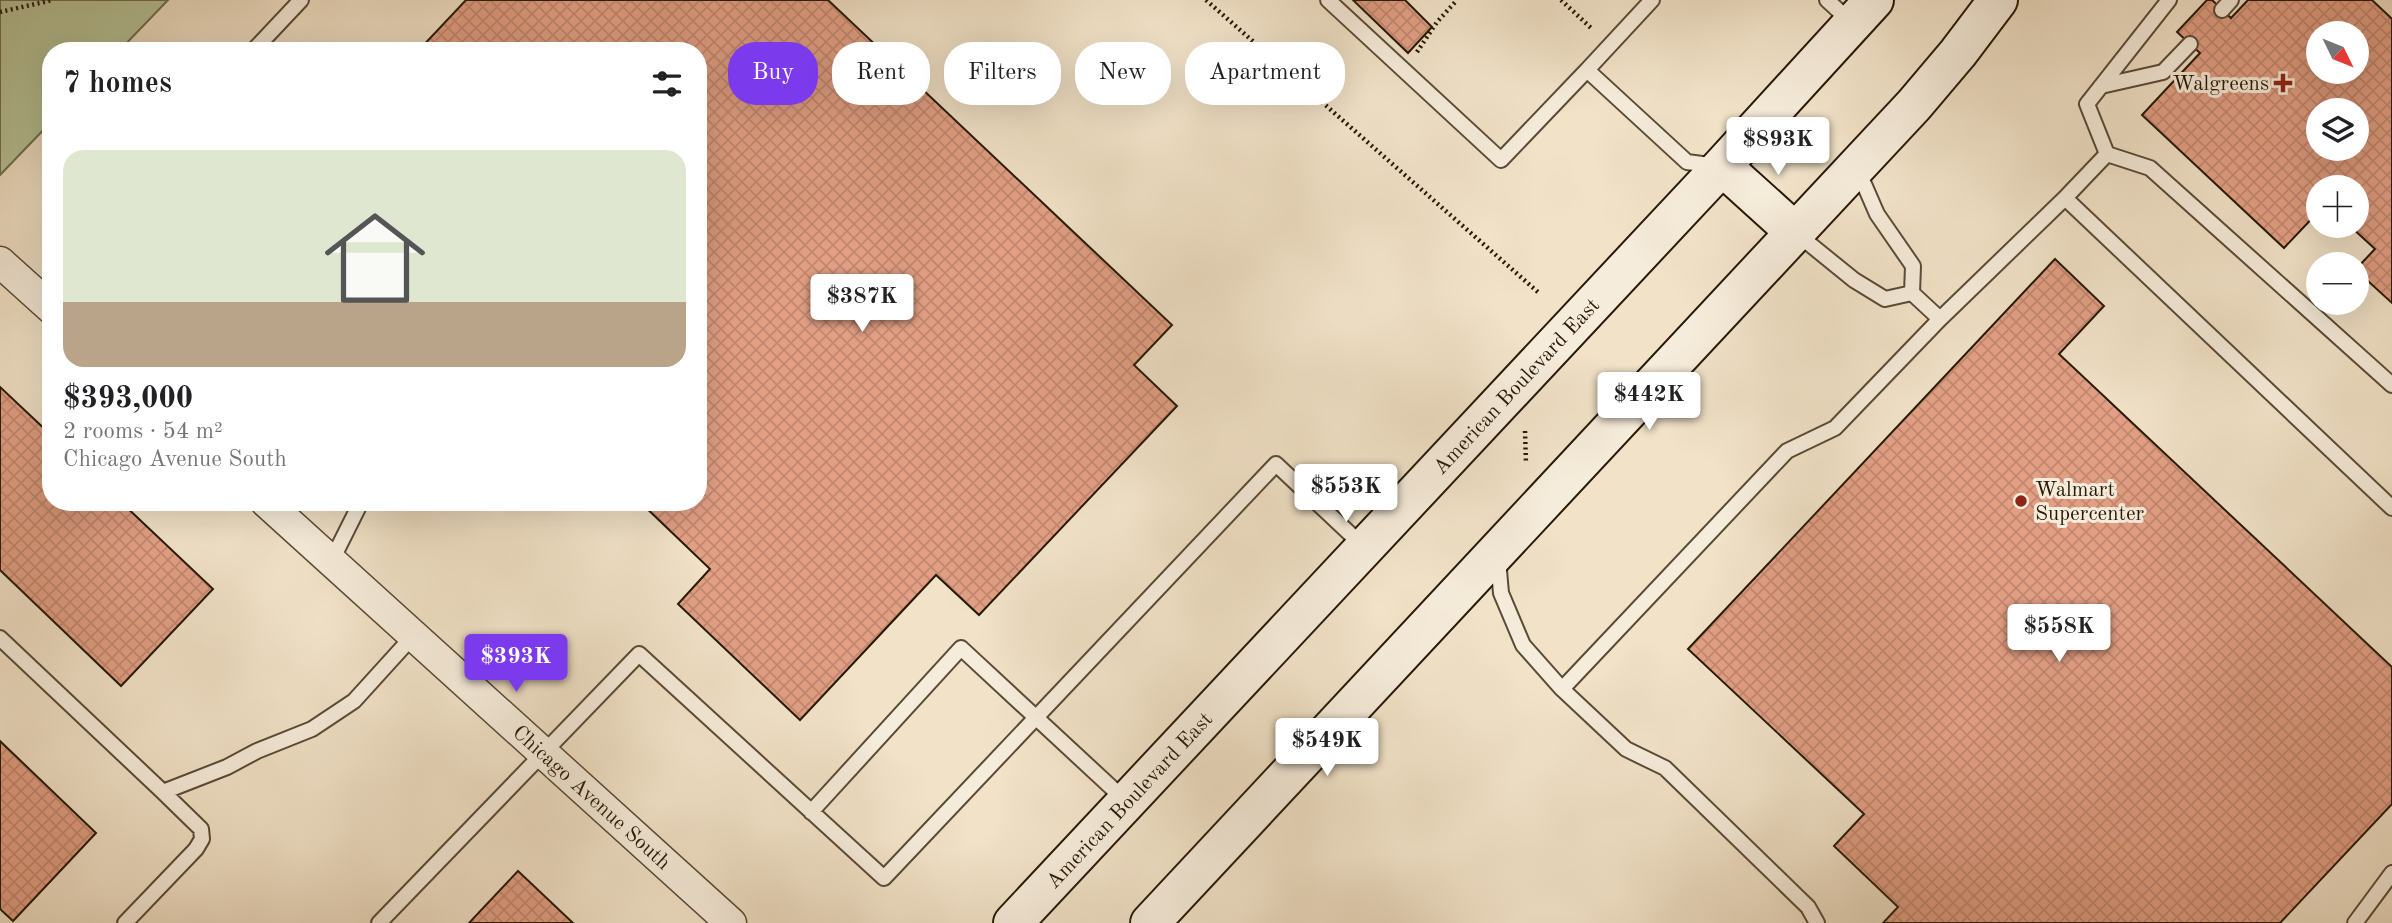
<!DOCTYPE html>
<html lang="en">
<head>
<meta charset="utf-8">
<style>
	:root { --surface:#fff; --page:#f6f6f6; --text:#202124; --muted:#757577; --line:#e0e0e0; --accent:#7c3aed }
	body { margin:0; font-family:"Old Standard TT",serif; background:var(--page); color:var(--text); height:100vh; display:flex; flex-direction:column; font-size:26px; white-space:nowrap }
	* { box-sizing:border-box; margin:0 }
	p { font-size:23px; color:var(--muted) }
	.icon { flex:none; width:38px; height:38px; fill:none; stroke:currentColor; stroke-width:2; stroke-linecap:round; stroke-linejoin:round }
	.map { position:relative; flex:1; overflow:hidden }
	.side { position:absolute; left:42px; top:42px; width:665px; height:469px; display:flex; flex-direction:column; background:var(--surface); border-radius:28px; box-shadow:0 7px 28px #0002 }
	.side>* { flex:none }
	.top-card { position:absolute; left:728px; top:42px; width:665px; height:63px; display:flex; gap:14px }
	.needle { width:46px; rotate:133deg }
	.buttons { position:absolute; left:2306px; top:21px; display:grid; gap:14px }
	.buttons a { display:grid; place-items:center; width:63px; height:63px; border-radius:50%; background:var(--surface); box-shadow:0 7px 28px #0002; font-size:35px }
	.price { position:absolute; translate:-50% -60px; padding:0 16px; border-radius:7px; background:#fff; color:#222; font-size:23px; line-height:46px; filter:drop-shadow(0 2px 4px #0008) }
	.price::after { content:''; position:absolute; left:50%; top:42px; width:21px; height:16px; margin-left:-10px; background:inherit; clip-path:polygon(0 0,100% 0,50% 100%) }
	.price.current { background:var(--accent); color:#fff }
	ul { padding:0; list-style:none }
	li { display:grid; align-content:center; gap:14px; height:371px; padding:0 21px }
	li+li { border-top:2px solid var(--line) }
	li span { display:grid; place-items:center; height:217px; border-radius:21px; color:#555 }
	li>.icon { margin-inline-start:auto }
	span .icon { width:126px; height:126px; fill:#fffc; stroke-width:1 }
	li b { font-size:30px }
	h2 { display:flex; justify-content:space-between; align-items:center; height:84px; padding:0 21px; font-size:30px }
	.pill { padding:0 24px; border-radius:28px; background:var(--surface); box-shadow:0 7px 28px #0002; font-size:24px; line-height:63px }
	.pill.current { background:var(--accent); color:#fff }
	.map>svg:first-child { display:block }
	.green { fill:#b6c499; stroke:#6e6e50; stroke-width:2 }
	.building { fill:url(#building-cross-hatch); stroke:#261906; stroke-width:2; fill-rule:evenodd }
	.lines { fill:none; stroke-linecap:round; stroke-linejoin:round }
	.lane-casing { stroke:#594b36; stroke-width:18 }
	.street-casing { stroke:#594b36; stroke-width:33 }
	.secondary-casing { stroke:#261906; stroke-width:42 }
	.path { stroke:#261906; stroke-width:4.5; stroke-dasharray:2 3.5; stroke-linecap:butt }
	.lane { stroke:#f6ecdb; stroke-width:14 }
	.street { stroke:#f6ecdb; stroke-width:30 }
	.secondary { stroke:#f6ecdb; stroke-width:38 }
	.poi-dot { fill:#8f2418; stroke:#f6ecdb; stroke-width:2.5 }
	.labels { text-anchor:middle; stroke-width:6; stroke-linejoin:round; paint-order:stroke }
	.poi-label { font-size:21px; fill:#261906; stroke:#f6ecdb; text-anchor:end }
	.street-label { font-size:21px; fill:#261906; stroke:#f6ecdb }
</style>
</head>
<body>
<div class="map">
<svg width="2392" height="923" viewBox="0 0 2392 923">
	<defs>
		<pattern id="building-cross-hatch" width="8" height="8" patternUnits="userSpaceOnUse" patternTransform="scale(1.75)"><rect width="8" height="8" fill="#e29f84"/><path d="M0 0l8 8M0 8l8-8" fill="none" stroke="#c28870"/></pattern>
	</defs>
	<rect width="100%" height="100%" fill="#f1e2c8"/>
	<filter id="stains"><feTurbulence type="fractalNoise" baseFrequency=".00286" numOctaves="4"/><feColorMatrix values="0 0 0 0 .2 0 0 0 0 .09 0 0 0 0 .02 0 0 0 .5 -.17"/></filter>
	<radialGradient id="worn" r=".72"><stop offset=".6" stop-color="#630" stop-opacity="0"/><stop offset="1" stop-color="#630" stop-opacity=".3"/></radialGradient>
	<!-- green -->
	<path class="green" d="M0 0H168L119 51H51V122L0 175Z"/>
	<!-- building -->
	<path class="building" d="M466 0H828L1172 325 1134 365 1177 406 979 615 936 575 800 720 678 604 710 569 640 502H698V51H418Z
		M1353 0H1405L1432 27 1408 53Z
		M2207 0H2212L2231 18 2248 0H2372L2392 19V303L2357 271V268L2375 249 2350 226H2357V187H2319V211L2284 248 2142 115 2200 53 2177 32ZM2319 33H2357V72H2319ZM2319 110H2357V149H2319Z
		M2055 259 2104 306 2059 354 2392 667V804L2280 923H1883L1898 907 1834 846 1864 814 1688 649Z
		M0 387 51 435V502H121L213 589 121 686 0 570Z
		M0 741 96 833 13 921 0 909Z
		M518 871 573 923H469Z"/>
	<g class="lines">
		<defs>
			<path id="lane" d="M1328 0 1501 160 1587 70 1687 162 1717 166
				M1827 0 1852 23
				M2222 10 2231 0
				M253 51 301 0
				M1587 70 1652 0
				M2101 86 2163 72 2190 44
				M2107 154 2150 168 2392 385
				M1857 168 1877 214 1913 266 1912 293 1940 319
				M2065 198 2392 508
				M1796 233 1854 280 1885 299 1912 293
				M1498 559 1501 593 1523 645 1562 689
				M331 562 361 502
				M0 638 163 792 227 767 257 751 312 729 354 701 413 636
				M811 812 961 648 1126 801
				M125 923 196 849 202 839 201 829 163 792
				M379 923 639 654 884 878 1276 464 1364 547
				M1817 923 1808 907 1665 768 1626 749 1562 689 1787 451 1835 428 1940 319 2065 198 2107 154 2087 104 2169 0
				M2355 923 2392 873"/>
			<path id="street" d="M0 262 51 308
				M266 502 731 923"/>
			<path id="secondary" d="M1722 166 1795 232
				M1013 923 1722 166 1874 0
				M1150 923 1914 105 1958 53 1998 0"/>
		</defs>
		<!-- lane casing -->
		<use href="#lane" class="lane-casing"/>
		<!-- street casing -->
		<use href="#street" class="street-casing"/>
		<!-- secondary casing -->
		<use href="#secondary" class="secondary-casing"/>
		<!-- path -->
		<path class="path" d="M1206 0 1539 293
			M1561 0 1591 28
			M0 12 53 0
			M1417 52 1437 22 1457 0
			M1525 431 1526 464"/>
		<!-- lane -->
		<use href="#lane" class="lane"/>
		<!-- street -->
		<use href="#street" class="street"/>
		<!-- secondary -->
		<use href="#secondary" class="secondary"/>
	</g>
	<!-- markers -->
	<g class="poi-dot">
		<path d="M2279.5 72.5h7v7h7v7h-7v7h-7v-7h-7v-7h7z"/>
		<circle cx="2021" cy="501" r="7"/>
	</g>
	<g class="labels">
		<!-- poi labels -->
		<g class="poi-label">
			<text x="2269" y="90">Walgreens</text>
			<text x="2035" y="496" text-anchor="start">Walmart<tspan x="2035" dy="24">Supercenter</tspan></text>
		</g>
		<!-- street labels -->
		<g class="street-label">
			<text transform="translate(1516 386) rotate(-47)" y="7">American Boulevard East</text>
			<text transform="translate(592 797) rotate(42)" y="7">Chicago Avenue South</text>
			<text transform="translate(1129 800) rotate(-47)" y="7">American Boulevard East</text>
		</g>
	</g>
	<rect width="100%" height="100%" filter="url(#stains)"/>
	<rect width="100%" height="100%" fill="url(#worn)"/>
</svg>
<div class="buttons">
<a><svg class="needle" viewBox="-14 -14 28 28"><path d="M0-13l5 13h-10z" fill="#e53935"/><path d="M0 13l5-13h-10z" fill="#757577"/></svg></a>
<a><svg class="icon" aria-label="layers" viewBox="0 0 24 24"><path d="M12 4l9 5-9 5-9-5zM3 14l9 5 9-5"/></svg></a>
<a>+</a>
<a>−</a>
</div>
<b class="price" style="left:1778px;top:177px">$893K</b>
<b class="price" style="left:862px;top:334px">$387K</b>
<b class="price" style="left:1649px;top:432px">$442K</b>
<b class="price" style="left:1346px;top:524px">$553K</b>
<b class="price" style="left:2059px;top:664px">$558K</b>
<b class="price current" style="left:516px;top:694px">$393K</b>
<b class="price" style="left:1327px;top:778px">$549K</b>
<div class="top-card">
<a class="pill current">Buy</a>
<a class="pill">Rent</a>
<a class="pill">Filters</a>
<a class="pill">New</a>
<a class="pill">Apartment</a>
</div>
<section class="side">
<h2>7 homes<svg class="icon" aria-label="filters" viewBox="0 0 24 24"><path d="M4 7h16M4 17h16"/><circle cx="9" cy="7" r="2"/><circle cx="15" cy="17" r="2"/></svg></h2>
<ul>
<li><span style="background:linear-gradient(#dfe7d0 70%,#b9a48a 0)"><svg class="icon" aria-label="home" viewBox="0 0 24 24"><path d="M3 11l9-7 9 7M6 9v11h12V9"/></svg></span><div><b>$393,000</b><p>2 rooms · 54 m²</p><p>Chicago Avenue South</p></div></li>
</ul>
</section>
</div>
</body>
</html>
